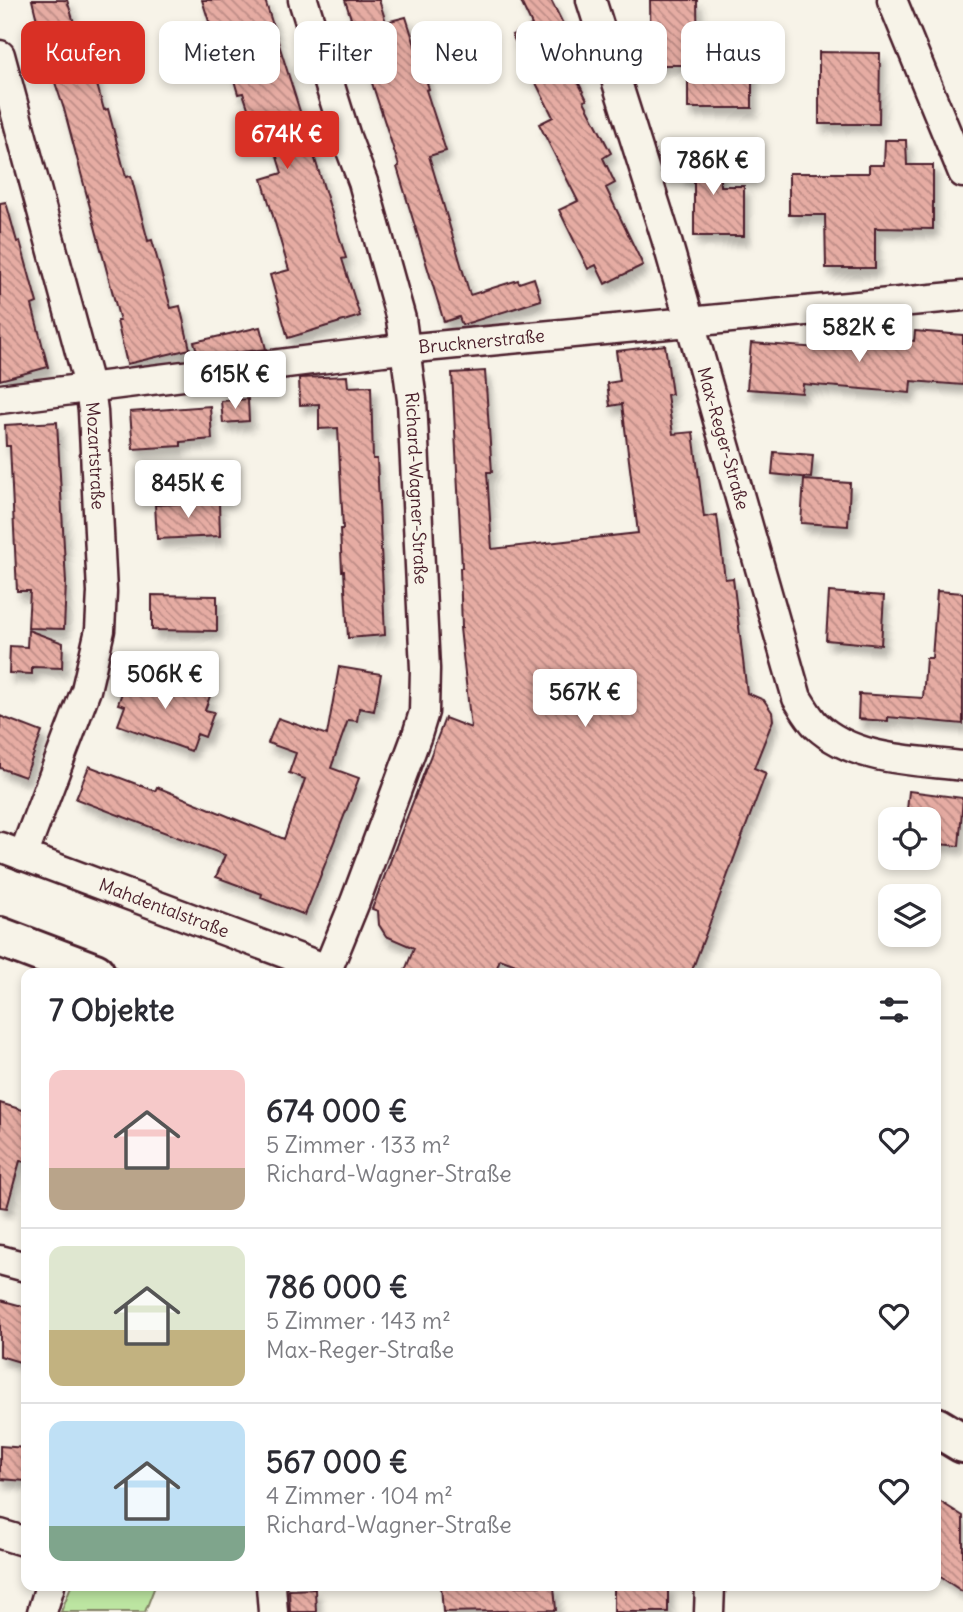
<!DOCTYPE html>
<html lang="de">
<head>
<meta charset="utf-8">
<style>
	:root { --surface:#fff; --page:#f7f7f7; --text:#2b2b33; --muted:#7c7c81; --line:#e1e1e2; --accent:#d93025 }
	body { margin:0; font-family:Delius,sans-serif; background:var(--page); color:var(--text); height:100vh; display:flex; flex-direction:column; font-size:26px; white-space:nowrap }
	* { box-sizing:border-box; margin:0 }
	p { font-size:23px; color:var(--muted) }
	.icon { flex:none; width:38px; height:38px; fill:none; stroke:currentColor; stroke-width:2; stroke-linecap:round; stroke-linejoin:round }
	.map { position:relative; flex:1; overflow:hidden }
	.details { position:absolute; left:21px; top:968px; width:920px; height:623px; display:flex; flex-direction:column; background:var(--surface); border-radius:14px; box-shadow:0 4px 10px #0003 }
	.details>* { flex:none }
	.banner { position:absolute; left:21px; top:21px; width:922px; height:63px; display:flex; gap:14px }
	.controls { position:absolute; left:878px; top:807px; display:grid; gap:14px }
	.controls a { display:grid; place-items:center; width:63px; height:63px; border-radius:14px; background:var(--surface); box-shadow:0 4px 10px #0003; font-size:35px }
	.price { position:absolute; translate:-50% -60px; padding:0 16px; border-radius:7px; background:#fff; color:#222; font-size:23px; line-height:46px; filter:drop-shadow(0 2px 4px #0008) }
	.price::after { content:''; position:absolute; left:50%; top:42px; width:21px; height:16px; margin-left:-10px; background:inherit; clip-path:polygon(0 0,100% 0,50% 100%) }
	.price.selected { background:var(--accent); color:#fff }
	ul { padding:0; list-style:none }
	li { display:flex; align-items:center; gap:21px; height:175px; padding:0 28px }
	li+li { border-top:2px solid var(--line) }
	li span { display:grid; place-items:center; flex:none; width:196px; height:140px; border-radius:14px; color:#555 }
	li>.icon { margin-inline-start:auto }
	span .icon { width:84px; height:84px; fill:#fffc; stroke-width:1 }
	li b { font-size:30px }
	h2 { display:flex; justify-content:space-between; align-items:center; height:84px; padding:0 28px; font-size:30px }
	.chip { padding:0 24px; border-radius:14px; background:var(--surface); box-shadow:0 4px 10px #0003; font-size:24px; line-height:63px }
	.chip.selected { background:var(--accent); color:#fff }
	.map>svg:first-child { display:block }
	.green { fill:#bce5a1; stroke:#838266; stroke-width:2 }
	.building { fill:url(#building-back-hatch); stroke:#4a1f2b; stroke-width:2; filter:url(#shadow) }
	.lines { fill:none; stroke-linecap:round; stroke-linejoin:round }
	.street-casing { stroke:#4a1f2b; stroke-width:33 }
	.secondary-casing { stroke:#4a1f2b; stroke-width:44 }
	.street { stroke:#f7f3e8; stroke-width:28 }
	.secondary { stroke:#f7f3e8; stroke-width:38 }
	.labels { text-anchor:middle; stroke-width:5; stroke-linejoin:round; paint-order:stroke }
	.street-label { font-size:18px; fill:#4a1f2b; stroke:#f7f3e8 }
</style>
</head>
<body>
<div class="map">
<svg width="963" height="1612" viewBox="0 0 963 1612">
	<defs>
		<pattern id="building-back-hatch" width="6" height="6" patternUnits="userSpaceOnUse" patternTransform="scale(1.75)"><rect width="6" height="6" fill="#e6aca3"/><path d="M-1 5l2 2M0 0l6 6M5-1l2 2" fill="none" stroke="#bc8b85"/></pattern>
		<filter id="shadow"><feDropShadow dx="4.5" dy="8" stdDeviation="3.5" flood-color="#0004"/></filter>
	</defs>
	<rect width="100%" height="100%" fill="#f7f3e8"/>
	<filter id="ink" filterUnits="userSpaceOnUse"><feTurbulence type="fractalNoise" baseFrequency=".0143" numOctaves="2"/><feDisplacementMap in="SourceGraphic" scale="14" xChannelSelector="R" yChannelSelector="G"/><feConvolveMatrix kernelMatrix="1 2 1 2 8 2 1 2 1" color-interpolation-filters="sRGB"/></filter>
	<g filter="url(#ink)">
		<!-- green -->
		<path class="green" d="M71 1586H155L145 1612H61Z"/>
		<!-- building -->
		<path class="building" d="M32 0H67L89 71 93 70 104 110 108 109 126 177 131 176 148 241 152 240 171 308 180 306 190 349 127 364 117 321H120L64 109 45 53Z
			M202 0H265L346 258 342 259 360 316 288 338 270 275 289 270 262 179 282 173 267 125 255 129 243 93 238 94 229 63 223 65Z
			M345 0H379L386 22 406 17 429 89 426 90 446 151 429 156 470 295 518 280 519 283 534 278 541 300 462 325 459 317 444 322 397 167 399 166Z
			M520 0H551L581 59 570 65 587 100 584 101 611 153 603 158 615 183 606 188 643 265 605 284 596 265 588 269 559 210 578 201 539 124 553 117 512 35 532 25Z
			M650 0H697L698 65H651Z
			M819 52 880 53 879 124H819Z
			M688 65H752V108H688Z
			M885 140H906L907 165H933V229L875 228V268H826L825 215H789V173H869V165H884Z
			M682 151H720V186H744V236H694V178H682Z
			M6 202 17 242 20 241 37 303 32 305 48 367 0 380V203Z
			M260 327 266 349 199 357 194 342Z
			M915 331 963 335V385L911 381 910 393 803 384 802 393 747 389 751 343 833 349 834 335 914 341Z
			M665 345 672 394 667 395 673 434 693 432 704 517 717 515 725 579 733 578 747 693 764 700 772 712 773 720 754 768 766 773 691 973H537L500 959 495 973H404L414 948 386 936 379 925 378 911 372 909 445 718 471 728 460 628H462L460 568H462L452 373 485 371 492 472H487L492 549 638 533 622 404 610 406 607 383 620 381 616 351Z
			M347 376 348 387 371 386 373 459H377L385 635 348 638 344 571H342L340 529H343L338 428 319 429V404L300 405 299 378Z
			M248 399 249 421 223 423 221 401Z
			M210 406 212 439 181 442V446L133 449 130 412Z
			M57 422 66 582 64 629 28 628 30 591H17L10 446H6L5 425Z
			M774 452 813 455 811 478 772 474Z
			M804 480 850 483 848 526 801 523Z
			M219 502 220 536 157 539 155 505Z
			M937 591 963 593V724L888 717V721L858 719 859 694 923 698 926 658H932Z
			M829 592 884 596 881 645 826 640Z
			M152 595 217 596V631L152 630Z
			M28 630 63 643 62 668 32 667V674L9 673 10 646 27 647Z
			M339 667 381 674 374 711 359 708 357 721 348 720 331 768 359 778 305 915 261 898 262 894 216 877 225 855 76 799 89 766 155 791 157 787 284 839 305 779 289 773 296 753 268 743 278 718 327 735Z
			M138 670 210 696 205 710 214 712 205 737 197 734 191 751 118 725 125 706 118 704 126 681 134 683Z
			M0 716 42 732 25 777 0 768Z
			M909 791 963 798 959 846 929 843V819H906Z
			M0 1103 26 1111V1162L20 1161 7 1208 0 1207Z
			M0 1300 26 1307V1364L0 1356Z
			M0 1446 26 1448V1481L0 1479Z
			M936 1499 963 1516V1592L936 1574Z
			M441 1586H554L556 1610 443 1612Z
			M614 1586H668V1612H614Z
			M315 1589 316 1612H290L289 1590Z"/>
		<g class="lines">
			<defs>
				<g id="street">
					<path id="s1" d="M303 0 346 137 363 182 401 319 412 400 425 669 424 712 417 735 355 902 326 973"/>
					<path id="s2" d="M591 0 666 238 797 698C803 707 809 718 816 725 854 761 914 760 963 766"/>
					<path d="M892 0 963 173"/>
					<path id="s3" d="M0 55 90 389 93 411 102 592 100 630 86 690 23 856"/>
					<path id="s4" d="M0 399 383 351 963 296"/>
					<path id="s5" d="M0 847 327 969"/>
					<path d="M0 1260 26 1267"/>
					<path d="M0 1534 26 1542"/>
					<path d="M271 1586 273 1612"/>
					<path d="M42 1612 50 1586"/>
					<path d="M709 1612 710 1586"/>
				</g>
				<path id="secondary" d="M0 937 95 973
					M936 1427 963 1443"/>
			</defs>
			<!-- street casing -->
			<use href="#street" class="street-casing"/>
			<!-- secondary casing -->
			<use href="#secondary" class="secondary-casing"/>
			<!-- street -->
			<use href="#street" class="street"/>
			<!-- secondary -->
			<use href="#secondary" class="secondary"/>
		</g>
	</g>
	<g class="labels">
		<!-- street labels -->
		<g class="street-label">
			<text dy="6" stroke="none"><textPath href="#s4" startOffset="485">Brucknerstraße</textPath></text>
			<text dy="6" stroke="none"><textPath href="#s2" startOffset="458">Max-Reger-Straße</textPath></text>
			<text dy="6" stroke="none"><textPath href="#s3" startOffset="413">Mozartstraße</textPath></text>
			<text dy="6" stroke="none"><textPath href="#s1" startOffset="504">Richard-Wagner-Straße</textPath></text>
			<text dy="6" stroke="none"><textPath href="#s5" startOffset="175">Mahdentalstraße</textPath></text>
		</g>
	</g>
</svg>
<div class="controls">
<a><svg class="icon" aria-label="locate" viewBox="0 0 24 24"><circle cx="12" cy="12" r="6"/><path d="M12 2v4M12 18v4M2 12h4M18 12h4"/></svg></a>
<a><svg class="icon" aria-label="layers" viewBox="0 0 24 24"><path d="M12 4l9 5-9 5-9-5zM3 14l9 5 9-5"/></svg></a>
</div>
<b class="price selected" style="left:287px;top:171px">674K €</b>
<b class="price" style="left:713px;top:197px">786K €</b>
<b class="price" style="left:859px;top:364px">582K €</b>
<b class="price" style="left:235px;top:411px">615K €</b>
<b class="price" style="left:188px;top:520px">845K €</b>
<b class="price" style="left:165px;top:711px">506K €</b>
<b class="price" style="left:585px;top:729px">567K €</b>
<div class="banner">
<a class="chip selected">Kaufen</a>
<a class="chip">Mieten</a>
<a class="chip">Filter</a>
<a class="chip">Neu</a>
<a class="chip">Wohnung</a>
<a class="chip">Haus</a>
</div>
<section class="details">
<h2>7 Objekte<svg class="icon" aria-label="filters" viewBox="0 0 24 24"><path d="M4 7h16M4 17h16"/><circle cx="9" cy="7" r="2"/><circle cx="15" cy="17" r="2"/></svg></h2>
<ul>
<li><span style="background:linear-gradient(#f6c9c9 70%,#b9a48a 0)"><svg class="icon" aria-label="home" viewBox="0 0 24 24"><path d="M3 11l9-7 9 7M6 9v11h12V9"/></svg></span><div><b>674 000 €</b><p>5 Zimmer · 133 m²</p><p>Richard-Wagner-Straße</p></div><svg class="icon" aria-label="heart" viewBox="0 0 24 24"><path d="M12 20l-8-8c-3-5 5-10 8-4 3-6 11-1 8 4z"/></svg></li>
<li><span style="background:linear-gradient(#dfe7d0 60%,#c2b280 0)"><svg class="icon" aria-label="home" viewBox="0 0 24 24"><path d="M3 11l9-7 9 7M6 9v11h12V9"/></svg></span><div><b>786 000 €</b><p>5 Zimmer · 143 m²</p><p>Max-Reger-Straße</p></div><svg class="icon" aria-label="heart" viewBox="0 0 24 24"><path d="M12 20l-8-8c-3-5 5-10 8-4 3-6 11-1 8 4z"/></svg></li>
<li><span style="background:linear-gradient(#bfe0f5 75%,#7fa58c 0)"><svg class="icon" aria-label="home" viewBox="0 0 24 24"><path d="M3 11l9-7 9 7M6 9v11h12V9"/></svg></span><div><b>567 000 €</b><p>4 Zimmer · 104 m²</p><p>Richard-Wagner-Straße</p></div><svg class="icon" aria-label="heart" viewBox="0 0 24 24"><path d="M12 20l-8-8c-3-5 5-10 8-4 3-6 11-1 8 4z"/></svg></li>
</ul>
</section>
</div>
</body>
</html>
